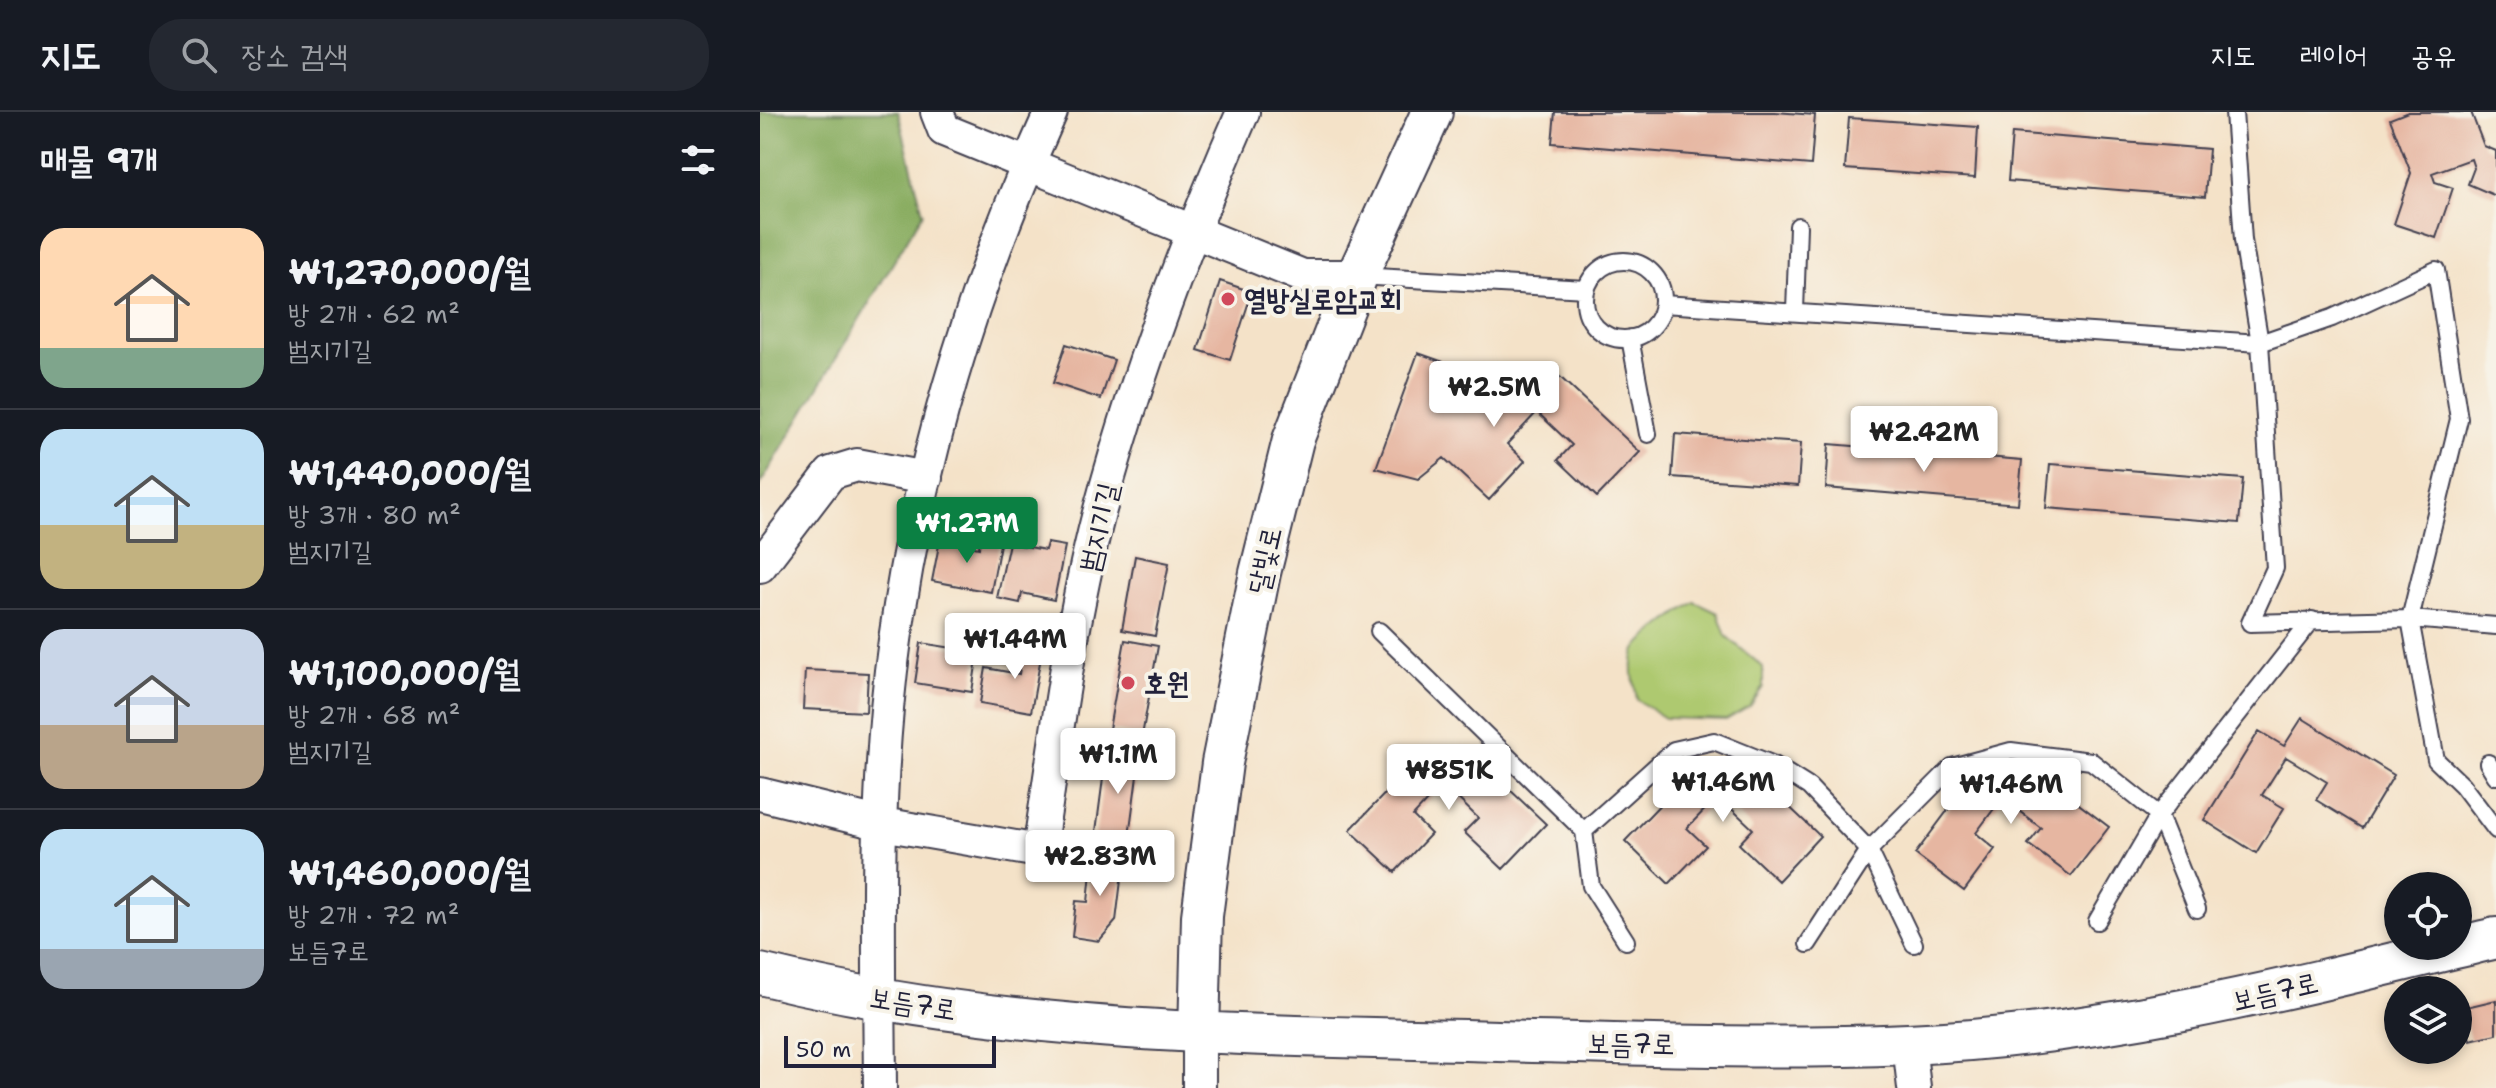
<!DOCTYPE html>
<html lang="ko">
<head>
<meta charset="utf-8">
<style>
	:root { --surface:#171b24; --page:#242831; --text:#f1f3f6; --muted:#9ea1a6; --line:#363941; --accent:#0b8043 }
	body { margin:0; font-family:"Shantell Sans","Poor Story",sans-serif; background:var(--page); color:var(--text); height:100vh; display:flex; flex-direction:column; font-size:30px; white-space:nowrap }
	* { box-sizing:border-box; margin:0 }
	p { font-size:26px; color:var(--muted) }
	.icon { flex:none; width:44px; height:44px; fill:none; stroke:currentColor; stroke-width:2; stroke-linecap:round; stroke-linejoin:round }
	.map { position:relative; flex:1; overflow:hidden }
	.sheet { display:flex; flex-direction:column; background:var(--surface); width:760px }
	.sheet>* { flex:none }
	.buttons { position:absolute; left:1624px; top:760px; display:grid; gap:16px }
	.buttons a { display:grid; place-items:center; width:88px; height:88px; border-radius:50%; background:var(--surface); box-shadow:0 4px 12px #0003; font-size:40px }
	.scale { position:absolute; left:24px; bottom:20px; width:212px; box-sizing:border-box; padding-left:8px; border:4px solid #22223b; border-top:0; font-size:22px; line-height:28px; white-space:nowrap; color:#22223b; -webkit-text-stroke:6px #f7f3e8; paint-order:stroke }
	.price { position:absolute; translate:-50% -68px; padding:0 18px; border-radius:8px; background:#fff; color:#222; font-size:26px; line-height:52px; filter:drop-shadow(0 2px 4px #0008) }
	.price::after { content:''; position:absolute; left:50%; top:48px; width:24px; height:18px; margin-left:-12px; background:inherit; clip-path:polygon(0 0,100% 0,50% 100%) }
	.price.on { background:var(--accent); color:#fff }
	ul { padding:0; list-style:none }
	li { display:flex; align-items:center; gap:24px; height:200px; padding:0 40px }
	li+li { border-top:2px solid var(--line) }
	li span { display:grid; place-items:center; flex:none; width:224px; height:160px; border-radius:24px; color:#555 }
	li>.icon { margin-inline-start:auto }
	span .icon { width:96px; height:96px; fill:#fffc; stroke-width:1 }
	li b { font-size:34px }
	h2 { display:flex; justify-content:space-between; align-items:center; height:96px; padding:0 40px; font-size:34px }
	header { display:flex; align-items:center; gap:48px; box-sizing:border-box; height:112px; padding:0 40px; background:var(--surface); border-bottom:2px solid var(--line) }
	header strong { font-size:38px }
	nav { display:flex; gap:44px; margin-inline-start:auto; font-size:28px }
	.search { width:560px; height:72px; background:var(--page); display:flex; align-items:center; gap:20px; box-sizing:border-box; padding:0 28px; border-radius:32px; color:var(--muted); font-size:30px }
	main { display:flex; flex:1; min-height:0 }
	.map>svg:first-child { display:block }
	.green { fill:#aec970; stroke:#687656; stroke-width:2 }
	.forest { fill:#8aad62; stroke:#56684e; stroke-width:2 }
	.building { fill:#e6b6a1 }
	.lines { fill:none; stroke-linecap:round; stroke-linejoin:round }
	.service-casing { stroke:#423f50; stroke-width:20 }
	.minor-casing { stroke:#423f50; stroke-width:36 }
	.tertiary-casing { stroke:#423f50; stroke-width:44 }
	.service { stroke:#fff; stroke-width:16 }
	.minor { stroke:#fff; stroke-width:32 }
	.tertiary { stroke:#fff; stroke-width:40 }
	.poi-dot { fill:#d1495b; stroke:#f7f3e8; stroke-width:3 }
	.labels { text-anchor:middle; stroke-width:8; stroke-linejoin:round; paint-order:stroke }
	.poi-label { font-size:28px; font-weight:bold; fill:#22223b; stroke:#f7f3e8; text-anchor:start }
	.street-label { font-size:28px; fill:#22223b; stroke:#f7f3e8 }
</style>
</head>
<body>
<header>
<strong>지도</strong>
<div class="search"><svg class="icon" aria-label="search" viewBox="0 0 24 24"><circle cx="10" cy="10" r="6"/><path d="M15 15l6 6"/></svg>장소 검색</div>
<nav><a>지도</a><a>레이어</a><a>공유</a></nav>
</header>
<main>
<section class="sheet">
<h2>매물 9개<svg class="icon" aria-label="filters" viewBox="0 0 24 24"><path d="M4 7h16M4 17h16"/><circle cx="9" cy="7" r="2"/><circle cx="15" cy="17" r="2"/></svg></h2>
<ul>
<li><span style="background:linear-gradient(#ffd9b3 75%,#7fa58c 0)"><svg class="icon" aria-label="home" viewBox="0 0 24 24"><path d="M3 11l9-7 9 7M6 9v11h12V9"/></svg></span><div><b>₩1,270,000/월</b><p>방 2개 · 62 m²</p><p>범지기길</p></div></li>
<li><span style="background:linear-gradient(#bfe0f5 60%,#c2b280 0)"><svg class="icon" aria-label="home" viewBox="0 0 24 24"><path d="M3 11l9-7 9 7M6 9v11h12V9"/></svg></span><div><b>₩1,440,000/월</b><p>방 3개 · 80 m²</p><p>범지기길</p></div></li>
<li><span style="background:linear-gradient(#c9d6e8 60%,#b9a48a 0)"><svg class="icon" aria-label="home" viewBox="0 0 24 24"><path d="M3 11l9-7 9 7M6 9v11h12V9"/></svg></span><div><b>₩1,100,000/월</b><p>방 2개 · 68 m²</p><p>범지기길</p></div></li>
<li><span style="background:linear-gradient(#bfe0f5 75%,#9aa5b1 0)"><svg class="icon" aria-label="home" viewBox="0 0 24 24"><path d="M3 11l9-7 9 7M6 9v11h12V9"/></svg></span><div><b>₩1,460,000/월</b><p>방 2개 · 72 m²</p><p>보듬7로</p></div></li>
</ul>
</section>
<div class="map">
<svg width="1736" height="976" viewBox="0 0 1736 976">
	<rect width="100%" height="100%" fill="#f7f3e8"/>
	<filter id="ink" filterUnits="userSpaceOnUse"><feTurbulence type="fractalNoise" baseFrequency=".0125" numOctaves="2"/><feDisplacementMap in="SourceGraphic" scale="16" xChannelSelector="R" yChannelSelector="G"/><feConvolveMatrix kernelMatrix="1 2 1 2 8 2 1 2 1" color-interpolation-filters="sRGB"/></filter>
	<filter id="wash" filterUnits="userSpaceOnUse"><feTurbulence type="fractalNoise" baseFrequency=".006" numOctaves="4" result="noise"/><feDisplacementMap in="SourceGraphic" scale="32" xChannelSelector="R" yChannelSelector="G"/><feGaussianBlur stdDeviation="1.8" result="paint"/><feColorMatrix in="noise" values="0 0 0 0 0 0 0 0 0 0 0 0 0 0 0 0 0 1.4 0 .05"/><feComposite in="paint" operator="in"/></filter>
	<g filter="url(#wash)">
		<rect width="100%" height="100%" fill="#f4e2c8"/>
		<!-- green -->
		<path class="green" d="M935 490 958 501 966 524 1003 555V575L990 594 966 608 905 606 877 588C875 573 869 553 876 538 884 523 920 500 935 490Z"/>
		<!-- forest -->
		<path class="forest" d="M0 0H138L163 101 0 373Z"/>
		<g id="blocks">
			<!-- building -->
			<path class="building" d="M795 0H1015L1055 3 1051 53 792 31Z
				M1648 0H1711L1724 34 1736 39V84L1708 72 1714 56 1711 47 1672 61 1675 70 1693 76 1676 126 1634 112 1651 61 1630 7Z
				M1089 6 1218 15 1215 66 1085 57Z
				M1252 21 1449 37 1445 85 1248 69Z
				M460 169 492 180 470 248 438 238Z
				M306 232 354 248 341 287 293 271Z
				M658 241 752 274 756 269 777 289 800 265 880 340 837 385 798 348 812 333 777 300 747 332 765 349 729 388 684 346 658 367 616 356Z
				M915 322 1041 331 1038 374 912 365Z
				M1069 332 1262 348 1258 392 1066 376Z
				M1290 352 1483 367 1479 411 1286 396Z
				M180 428 219 436 220 428 240 432 231 480 172 469Z
				M249 431 285 438 287 431 305 434 294 488 262 481 260 491 237 486Z
				M375 444 409 451 395 524 362 518Z
				M265 525 284 528 271 600 220 591 226 556 259 562Z
				M365 528 398 534 382 624 349 617Z
				M161 531 218 540 212 580 155 571Z
				M45 558 108 561 106 600 43 597Z
				M1542 606 1634 663 1602 716 1556 688 1567 670 1526 645 1502 683 1524 696 1496 741 1444 708 1499 619 1524 634Z
				M347 636 380 641 368 732 335 727Z
				M707 637 786 712 743 757 704 720 718 706 683 672 653 704 671 722 635 760 590 718 663 642 684 662Z
				M981 649 1060 724 1018 769 979 732 993 717 958 684 927 716 946 734 909 772 865 729 937 654 958 674Z
				M1262 649 1349 715 1311 764 1268 732 1281 716 1242 686 1216 721 1235 737 1204 779 1155 742 1218 658 1241 676Z
				M333 740 364 744 356 809 339 829 312 825 316 789 328 790Z
				M1736 888V922L1710 928 1702 896Z"/>
		</g>
	</g>
	<g filter="url(#ink)">
		<use href="#blocks" fill-opacity="0" stroke="#423f50" stroke-width="2"/>
		<g class="lines">
			<defs>
				<path id="service" d="M1474 0 1483 128 1500 231 1572 206 1676 158 1699 307 1650 507 1676 648 1702 673 1736 718
					M825 188a39 39 0 1 1 78 0a39 39 0 1 1-78 0Z
					M598 164 826 177
					M903 192 1500 231 1515 456 1490 511 1650 507 1736 514
					M1035 199 1038 114
					M870 226 888 322
					M619 519 824 719 831 774 866 829
					M1728 651 1736 664
					M824 719 914 638 954 629 1014 653 1049 675 1109 738 1048 832
					M1337 809 1399 703 1552 508
					M1154 832 1109 738 1192 655 1251 639 1331 649 1399 703 1437 797"/>
				<path id="minor" d="M177 0 184 18 543 164H597
					M0 454 71 361 97 353 166 366
					M0 682 122 712 279 739C296 628 310 514 338 405 375 265 425 132 483 0
					M1149 932 1154 976
					M120 976C119 827 114 675 135 528 160 345 215 168 291 0
					M439 976V923"/>
				<path id="tertiary" d="M0 862C214 915 436 923 655 927 819 930 984 939 1148 932 1348 924 1543 873 1736 826
					M439 923 442 804 462 651 500 461 533 328 597 164 672 0"/>
			</defs>
			<!-- service casing -->
			<use href="#service" class="service-casing"/>
			<!-- minor casing -->
			<use href="#minor" class="minor-casing"/>
			<!-- tertiary casing -->
			<use href="#tertiary" class="tertiary-casing"/>
			<!-- service -->
			<use href="#service" class="service"/>
			<!-- minor -->
			<use href="#minor" class="minor"/>
			<!-- tertiary -->
			<use href="#tertiary" class="tertiary"/>
		</g>
	</g>
	<!-- markers -->
	<g class="poi-dot">
		<circle cx="468" cy="187" r="8"/>
		<circle cx="368" cy="571" r="8"/>
	</g>
	<g class="labels">
		<!-- poi labels -->
		<g class="poi-label">
			<text x="484" y="197">열방실로암교회</text>
			<text x="384" y="581">호원</text>
		</g>
		<!-- street labels -->
		<g class="street-label">
			<text transform="translate(338 415) rotate(-77)" y="10">범지기길</text>
			<text transform="translate(504 448) rotate(-77)" y="10">달빛로</text>
			<text transform="translate(1515 879) rotate(-13)" y="10">보듬7로</text>
			<text transform="translate(153 891) rotate(9)" y="10">보듬7로</text>
			<text transform="translate(871 931) rotate(1)" y="10">보듬7로</text>
		</g>
	</g>
</svg>
<div class="buttons">
<a><svg class="icon" aria-label="locate" viewBox="0 0 24 24"><circle cx="12" cy="12" r="6"/><path d="M12 2v4M12 18v4M2 12h4M18 12h4"/></svg></a>
<a><svg class="icon" aria-label="layers" viewBox="0 0 24 24"><path d="M12 4l9 5-9 5-9-5zM3 14l9 5 9-5"/></svg></a>
</div>
<div class="scale">50 m</div>
<b class="price" style="left:734px;top:317px">₩2.5M</b>
<b class="price" style="left:1164px;top:362px">₩2.42M</b>
<b class="price on" style="left:207px;top:453px">₩1.27M</b>
<b class="price" style="left:255px;top:569px">₩1.44M</b>
<b class="price" style="left:358px;top:684px">₩1.1M</b>
<b class="price" style="left:689px;top:700px">₩851K</b>
<b class="price" style="left:963px;top:712px">₩1.46M</b>
<b class="price" style="left:1251px;top:714px">₩1.46M</b>
<b class="price" style="left:340px;top:786px">₩2.83M</b>
</div>
</main>
</body>
</html>
